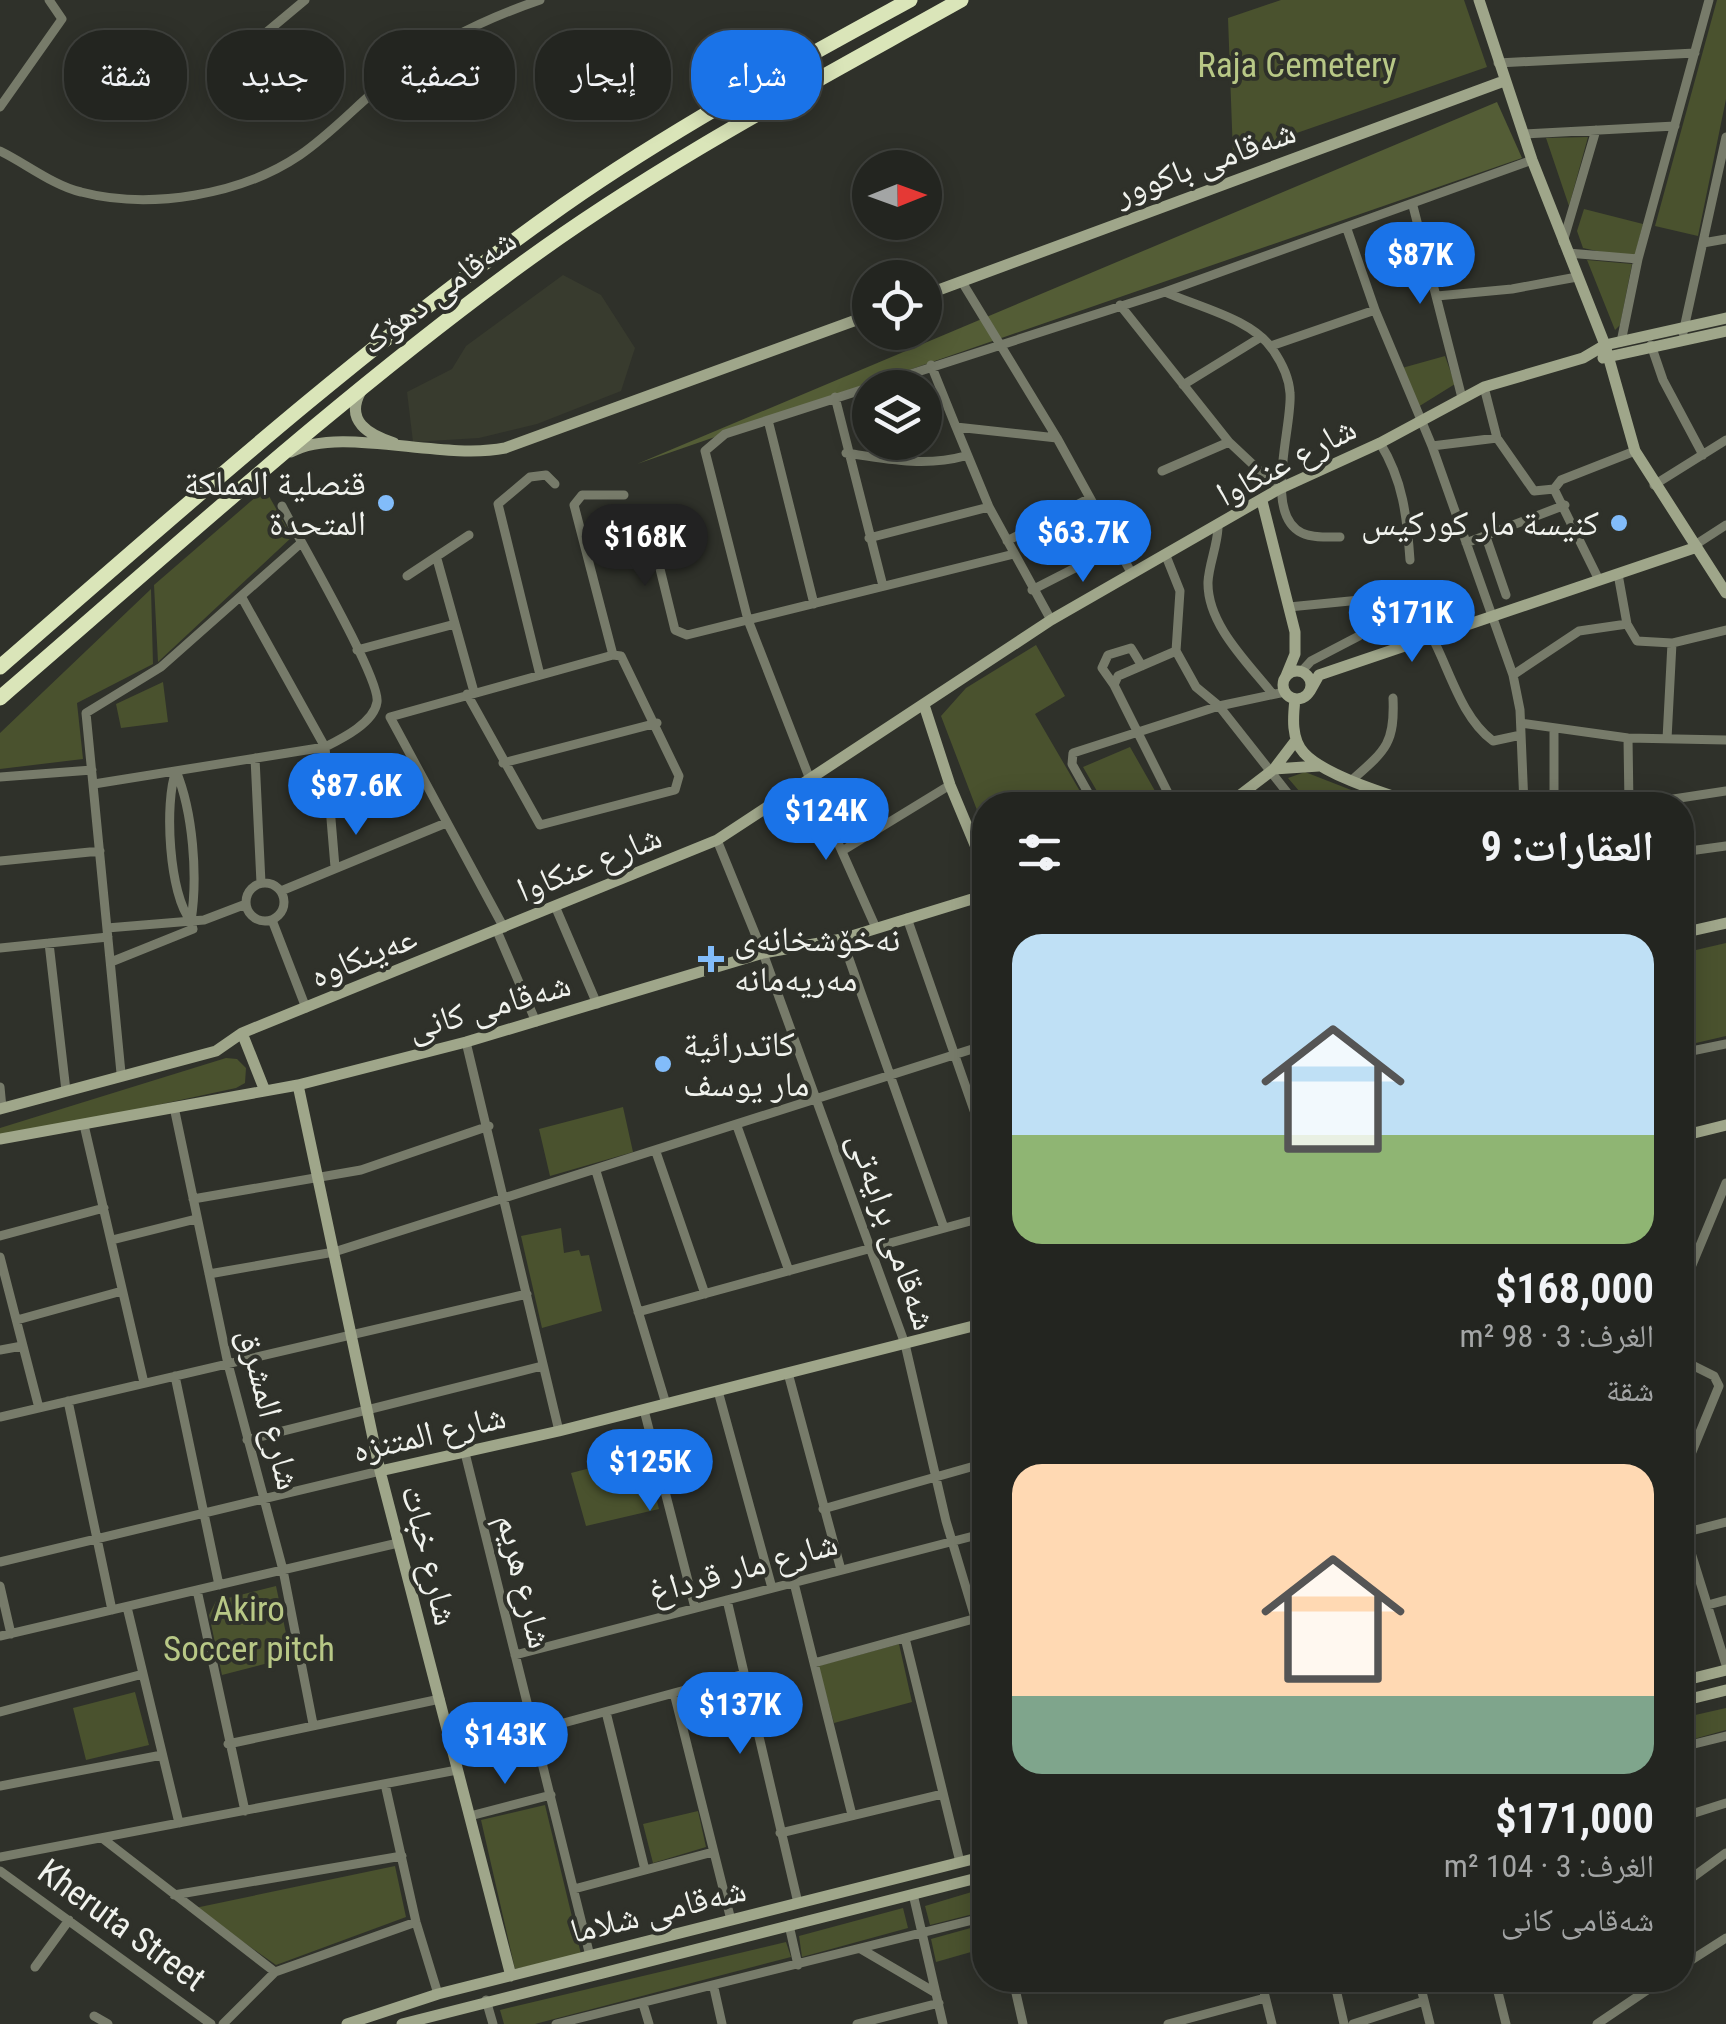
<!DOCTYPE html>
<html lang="ar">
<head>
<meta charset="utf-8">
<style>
	:root { --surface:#232520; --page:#2f312d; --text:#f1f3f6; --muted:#a3a5a5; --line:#40423e; --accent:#1a73e8 }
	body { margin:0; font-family:"Roboto Condensed","Noto Naskh Arabic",sans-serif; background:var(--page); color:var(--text); direction:rtl; height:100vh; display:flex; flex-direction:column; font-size:38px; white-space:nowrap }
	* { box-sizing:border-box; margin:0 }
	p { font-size:32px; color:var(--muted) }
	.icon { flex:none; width:55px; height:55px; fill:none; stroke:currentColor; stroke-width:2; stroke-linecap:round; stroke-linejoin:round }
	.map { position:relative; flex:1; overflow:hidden; direction:ltr }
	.side { position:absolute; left:972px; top:792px; width:722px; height:1200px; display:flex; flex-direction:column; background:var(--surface); border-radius:40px; box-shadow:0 5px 25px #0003,0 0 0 2px var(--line); direction:rtl }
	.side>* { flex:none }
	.hud { position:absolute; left:30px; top:30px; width:792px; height:90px; direction:rtl; display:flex; gap:20px }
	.needle { width:65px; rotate:89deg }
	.fabs { position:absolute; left:852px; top:150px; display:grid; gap:20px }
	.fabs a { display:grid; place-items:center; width:90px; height:90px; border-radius:50%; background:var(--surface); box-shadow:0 5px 25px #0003,0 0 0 2px var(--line); font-size:50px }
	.price { position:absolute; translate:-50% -85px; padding:0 22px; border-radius:35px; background:var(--accent); color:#fff; font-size:32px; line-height:65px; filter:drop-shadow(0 2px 5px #0008) }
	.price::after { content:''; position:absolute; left:50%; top:60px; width:30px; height:22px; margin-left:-15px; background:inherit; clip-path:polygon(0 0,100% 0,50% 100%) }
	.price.active { background:#222; color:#fff }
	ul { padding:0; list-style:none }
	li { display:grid; align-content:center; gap:20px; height:530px; padding:0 40px }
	li span { display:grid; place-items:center; height:310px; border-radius:30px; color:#555 }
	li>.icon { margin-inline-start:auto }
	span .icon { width:180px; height:180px; fill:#fffc; stroke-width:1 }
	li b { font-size:42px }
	h2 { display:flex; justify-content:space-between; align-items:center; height:120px; padding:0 40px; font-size:42px }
	.pill { padding:0 35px; border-radius:40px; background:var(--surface); box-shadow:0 5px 25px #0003,0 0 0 2px var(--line); font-size:35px; line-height:90px }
	.pill.active { background:var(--accent); color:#fff }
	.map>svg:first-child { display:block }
	.built { fill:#383b2e }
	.green { fill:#4a522e }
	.forest { fill:#545d36 }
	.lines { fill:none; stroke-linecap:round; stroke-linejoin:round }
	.street { stroke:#777b6a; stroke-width:9 }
	.secondary { stroke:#9fa68a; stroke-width:11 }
	.highway { stroke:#dae5b9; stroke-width:15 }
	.poi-dot { fill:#82bcfa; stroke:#2f312a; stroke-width:4 }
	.labels { text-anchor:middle; stroke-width:8; stroke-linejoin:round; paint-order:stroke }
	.park-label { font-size:35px; fill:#b8c886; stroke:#2f312a }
	.street-label { font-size:35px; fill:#f0f2ed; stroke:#2f312a }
	.poi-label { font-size:35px; fill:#f0f2ed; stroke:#2f312a; text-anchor:end }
</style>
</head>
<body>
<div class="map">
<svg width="1726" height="2024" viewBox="0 0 1726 2024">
	<rect width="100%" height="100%" fill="#2f312a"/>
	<!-- built -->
	<path class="built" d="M563 275 601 295 635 348 621 391 537 424 479 438 413 442 407 392 452 369 466 346Z"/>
	<!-- green -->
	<path class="green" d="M1281 0H1464L1487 67 1233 155 1228 18Z
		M1717 0H1726V99L1698 236 1655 226Z
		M1588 137 1569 206 1546 138Z
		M1584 209 1643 224 1634 259 1583 248 1577 231Z
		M1587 260 1632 264 1620 325 1615 330Z
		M1445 356 1455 384 1418 407 1402 368Z
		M265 489 292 537 158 662 154 585Z
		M151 589 153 664 77 703 83 759 0 769V733Z
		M1036 645 1065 696 1035 714 1088 805H985V831L941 716 966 688Z
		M163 682 168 722 121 728 116 704Z
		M1130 747 1163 805H1105L1083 767Z
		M1305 772 1364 795 1353 805H1311L1288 778Z
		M1726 943V1036L1683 1046V953Z
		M226 1058 237 1059 246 1068 245 1083 236 1088 0 1139V1128Z
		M623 1107 633 1152 550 1176 539 1129Z
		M561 1228 564 1253 579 1250 581 1256 589 1255 602 1311 542 1328 521 1236Z
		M645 1454 659 1509 586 1526 571 1473Z
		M276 1586 291 1657 222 1675 209 1615 216 1601Z
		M899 1644 912 1702 834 1723 818 1666Z
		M135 1692 149 1745 86 1760 73 1708Z
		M1726 1708V1730L1683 1742 1682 1718Z
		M545 1805 581 1954 515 1969 481 1820Z
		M698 1811 706 1847 653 1863 643 1824Z
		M395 1866 406 1917 276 1965 195 1908Z
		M985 1888V1911L930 1925 925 1906Z
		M903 1908 908 1928 802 1957 799 1936Z
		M985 1924V1948L936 1962 931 1939Z
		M786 1942 791 1957 535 2024H504L500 2010Z"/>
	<!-- forest -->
	<path class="forest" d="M1497 102 1522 158 637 464Z"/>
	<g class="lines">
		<!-- street -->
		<path class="street" d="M256 41 305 0
			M1498 63 1695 53
			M0 107 62 19 49 0
			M1524 134 1675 126
			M0 151C25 163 54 186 81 192 150 210 241 195 300 155 335 131 364 97 398 72 441 40 490 17 540 0
			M1413 206 1462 398
			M1347 229 1375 310
			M1563 242 1596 130
			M1703 243 1726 239
			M1568 253 1638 259
			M962 282 1057 438 1132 574
			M1165 292C1198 307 1253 319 1273 350 1282 363 1289 377 1290 393 1293 425 1262 514 1302 533 1312 538 1329 537 1340 537
			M1437 296 1512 289 1577 277
			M1120 305 1229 442 1279 489
			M1683 333 1726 137
			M1621 342 1638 259 1709 0
			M1651 345 1663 380 1703 455
			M1271 346 1375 310 1432 446 1513 675 1520 710 1524 805
			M931 365 956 427
			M1183 385 1261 337
			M1484 387 1497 438
			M835 397 883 586
			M768 420 814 604
			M1380 443C1403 480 1407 517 1410 560
			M1432 446 1497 438 1534 491 1554 489 1561 480 1635 451
			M846 453C886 459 925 467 965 456
			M1162 471 1229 442
			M1654 485 1726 440
			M1554 489 1599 580
			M649 524 675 630 687 635 1014 554
			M1218 528C1217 547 1209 564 1208 582 1207 624 1247 662 1271 692
			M1486 537 1506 595
			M869 538 989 507
			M1007 541 1090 498
			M1466 543 1565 505
			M1695 545 1726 525
			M1166 556 1180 591 1176 651 1196 687 1219 706 1297 805
			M437 559 474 692
			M1618 574 1627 624 1637 641 1672 643 1726 630
			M407 576 469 535
			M1032 590 1116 547
			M241 596 325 747 335 867
			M1289 607 1360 600
			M1051 620 989 507 956 427 1057 438
			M1432 637C1450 671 1461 717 1493 741L1521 735
			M357 650 455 624
			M613 655 574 505 582 495H624
			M1301 672 1311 661 1359 636
			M540 675 498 504 530 477 546 475 555 484
			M1513 675 1579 631 1627 624
			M1114 685 1102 668 1108 655 1131 648 1142 666
			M467 694 540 825 675 790 679 776 621 656 613 655 390 717 504 928
			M1521 723 1628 738 1726 740
			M1628 738 1629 805
			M1667 739 1672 643
			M255 758 261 883
			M503 763 657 723
			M176 771C193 812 198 876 191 921 169 896 164 802 176 771Z
			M0 777 92 770
			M1353 779C1386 750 1395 743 1393 698
			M94 784 325 747C341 739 374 723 377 702 381 679 297 536 282 506
			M1095 805 1072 764 1073 753 1219 706 1285 692
			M1174 805 1114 685 1118 676 1176 651
			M1554 805V730
			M1634 805 1726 791
			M717 840 763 953 905 1344 946 1521 985 1651
			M842 851 950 785
			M1682 852 1726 846
			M0 861 100 851
			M246 902a19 19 0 1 1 38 0a19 19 0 1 1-38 0Z
			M281 891 446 823
			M555 906 597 1004
			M907 918 985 1142
			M272 920 306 1008
			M107 928 204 920 246 904
			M876 928 811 782 748 620 705 451 725 434 1165 292 1532 160
			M497 931 536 1022
			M842 939 944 1228
			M49 943 66 1091
			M0 948 108 937
			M111 962 193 929 191 921
			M466 1042 559 1431
			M1682 1053 1726 1044
			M121 1073 86 713 161 667 301 543
			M0 1087 2 1108
			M174 1107 228 1364 283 1570 313 1724
			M84 1125 144 1383
			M737 1126 789 1271
			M656 1152 705 1294
			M596 1171 666 1404
			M193 1199 361 1170 489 1126
			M0 1236 104 1208
			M112 1240 196 1219
			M0 1257 39 1408
			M209 1274 334 1252 985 1045
			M1682 1289 1726 1183
			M638 1312 985 1217
			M17 1320 122 1291
			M975 1326 985 1367
			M0 1350 22 1346
			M1682 1360 1714 1376 1719 1386 1682 1476
			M788 1373 841 1570
			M175 1376 219 1585
			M718 1391 772 1588
			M68 1401 112 1610
			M644 1410 695 1608
			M0 1417 527 1294
			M247 1440 542 1366
			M465 1453 590 1956
			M823 1509 985 1463
			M1682 1511 1683 1527 1726 1665
			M1682 1527 1695 1530 1726 1522
			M0 1562 380 1471
			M794 1583 852 1815
			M0 1586 11 1634
			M197 1590 245 1811
			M727 1600 798 1903
			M1708 1605 1726 1600
			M127 1607 179 1823
			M0 1636 398 1543
			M905 1638 960 1862
			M515 1655 985 1533
			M814 1663 977 1618
			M674 1693 731 1920
			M0 1712 143 1674
			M606 1712 645 1870
			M534 1731 744 1674
			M448 1733 529 1712
			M228 1744 440 1699
			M1682 1747 1726 1736
			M385 1784 416 1922 438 1994
			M0 1786 162 1755
			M470 1816 551 1795
			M1682 1817 1726 1803
			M780 1833 942 1794
			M102 1838 275 1972
			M0 1857 457 1770
			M0 1871 211 2024
			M1682 1885 1726 1853
			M574 1889 713 1852
			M913 1894 943 2024
			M174 1895 402 1856
			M789 1925 798 1965
			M861 1949 936 1993
			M1682 1966 1726 1938
			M35 1967 69 1920
			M1013 1980 1023 2024
			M1261 1980 1272 2024
			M1334 1980 1344 2024
			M1419 1980 1430 2024
			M1495 1980 1506 2024
			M714 1988 722 2024
			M1015 1989 1047 1980
			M486 2000 493 2024
			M643 2004 649 2024
			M94 2016 108 2024
			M223 2024 275 1972 416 1922
			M556 2024 985 1917
			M857 2024 939 2003
			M1168 2024 1265 1998
			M1353 2024 1424 2001
			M1597 2024 1662 1980"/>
		<!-- secondary -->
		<path class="secondary" d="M1479 0 1532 160 1605 345 1635 451 1726 593
			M925 295 1504 81
			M1603 358 1726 331
			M361 391C344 421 369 435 394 443
			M291 452C340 425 441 461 505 448L870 315
			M1262 501 1295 632V654L1286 676
			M1283 685a14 14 0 1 1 28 0a14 14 0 1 1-28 0Z
			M1310 691 1319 675 1697 547
			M1295 699C1293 717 1291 739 1304 753 1325 776 1390 795 1420 805
			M924 705 950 785 985 869
			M1274 769 1319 766
			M1227 805 1274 769 1296 740
			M1682 933 1726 923
			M242 1033 265 1091
			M298 1085 380 1471 511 1976
			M0 1109 216 1051 242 1033 717 840 1051 620 1279 489 1380 443 1484 387 1583 358 1605 345 1726 318
			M1682 1136 1726 1125
			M0 1139 298 1085 466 1042 763 953 842 939 985 895
			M380 1471 559 1431 985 1323
			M1682 1681 1726 1670
			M1682 1701 1726 1690
			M347 2024 438 1994 985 1856
			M402 2024 985 1876"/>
		<!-- highway -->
		<path class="highway" d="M0 667C184 507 365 345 564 205 674 128 793 64 910 0
			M0 698C171 551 337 399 519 266 658 164 811 84 961 0"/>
	</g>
	<!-- markers -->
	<g class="poi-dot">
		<circle cx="386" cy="503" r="10"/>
		<circle cx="1619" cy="523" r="10"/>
		<path d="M706 944h10v10h10v10h-10v10h-10v-10h-10v-10h10z"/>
		<circle cx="663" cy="1064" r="10"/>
	</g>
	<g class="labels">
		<!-- park labels -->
		<g class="park-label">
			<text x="1297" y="77">Raja Cemetery</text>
			<text x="249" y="1621">Akiro<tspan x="249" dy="40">Soccer pitch</tspan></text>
		</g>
		<!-- street labels -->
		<g class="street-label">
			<text transform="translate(1205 162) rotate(-20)" y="12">شەقامی باکوور</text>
			<text transform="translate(438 291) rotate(-37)" y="12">شەقامی دهۆک</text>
			<text transform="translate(1286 461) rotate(-28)" y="12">شارع عنكاوا</text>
			<text transform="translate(589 863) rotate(-22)" y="12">شارع عنكاوا</text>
			<text transform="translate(363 956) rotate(-22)" y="12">عەینکاوە</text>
			<text transform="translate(489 1006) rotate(-16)" y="12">شەقامی کانی</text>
			<text transform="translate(893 1231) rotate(71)" y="12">شەقامی برایەتی</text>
			<text transform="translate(270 1409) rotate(76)" y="12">شارع المشرق</text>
			<text transform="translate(429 1433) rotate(-13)" y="12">شارع المتنزه</text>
			<text transform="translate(430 1555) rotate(76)" y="12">شارع خبات</text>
			<text transform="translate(743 1567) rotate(-15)" y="12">شارع مار قرداغ</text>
			<text transform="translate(525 1581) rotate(76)" y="12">شارع هريم</text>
			<text transform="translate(658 1910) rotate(-14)" y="12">شەقامی شلاما</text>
			<text transform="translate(122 1925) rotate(36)" y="12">Kheruta Street</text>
		</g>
		<!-- poi labels -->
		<g class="poi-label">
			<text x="366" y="495">قنصلية المملكة<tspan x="366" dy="40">المتحدة</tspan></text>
			<text x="1599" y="535">كنيسة مار كوركيس</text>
			<text x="734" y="951" text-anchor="start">نەخۆشخانەی<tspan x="734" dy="40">مەریەمانە</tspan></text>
			<text x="683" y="1056" text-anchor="start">كاتدرائية<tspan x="683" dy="40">مار يوسف</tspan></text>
		</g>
	</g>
</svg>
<div class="fabs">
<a><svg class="needle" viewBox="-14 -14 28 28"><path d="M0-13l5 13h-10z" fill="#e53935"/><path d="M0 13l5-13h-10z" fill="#a3a5a5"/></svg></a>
<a><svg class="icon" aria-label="locate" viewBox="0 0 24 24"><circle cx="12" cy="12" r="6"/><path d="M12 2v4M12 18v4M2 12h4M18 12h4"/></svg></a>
<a><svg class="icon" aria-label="layers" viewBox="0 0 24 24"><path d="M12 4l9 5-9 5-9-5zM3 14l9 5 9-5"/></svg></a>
</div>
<b class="price" style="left:1420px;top:307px">$87K</b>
<b class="price" style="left:1083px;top:585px">$63.7K</b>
<b class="price active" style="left:645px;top:589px">$168K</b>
<b class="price" style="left:1412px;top:665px">$171K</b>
<b class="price" style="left:356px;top:838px">$87.6K</b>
<b class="price" style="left:826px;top:863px">$124K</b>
<b class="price" style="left:650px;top:1514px">$125K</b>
<b class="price" style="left:740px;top:1757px">$137K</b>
<b class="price" style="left:505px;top:1787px">$143K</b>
<div class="hud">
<a class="pill active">شراء</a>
<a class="pill">إيجار</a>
<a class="pill">تصفية</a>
<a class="pill">جديد</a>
<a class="pill">شقة</a>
</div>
<section class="side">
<h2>العقارات: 9<svg class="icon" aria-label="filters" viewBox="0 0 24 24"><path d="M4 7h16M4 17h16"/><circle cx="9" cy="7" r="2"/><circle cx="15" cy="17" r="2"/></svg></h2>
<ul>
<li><span style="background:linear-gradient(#bfe0f5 65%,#8fb573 0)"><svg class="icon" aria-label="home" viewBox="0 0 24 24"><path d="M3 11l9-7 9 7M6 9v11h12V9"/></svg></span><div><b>$168,000</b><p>الغرف: 3 · 98 m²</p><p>شقة</p></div></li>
<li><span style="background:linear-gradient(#ffd9b3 75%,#7fa58c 0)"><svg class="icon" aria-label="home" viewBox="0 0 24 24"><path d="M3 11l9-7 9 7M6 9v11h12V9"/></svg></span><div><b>$171,000</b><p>الغرف: 3 · 104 m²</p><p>شەقامی کانی</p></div></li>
</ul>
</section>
</div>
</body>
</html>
